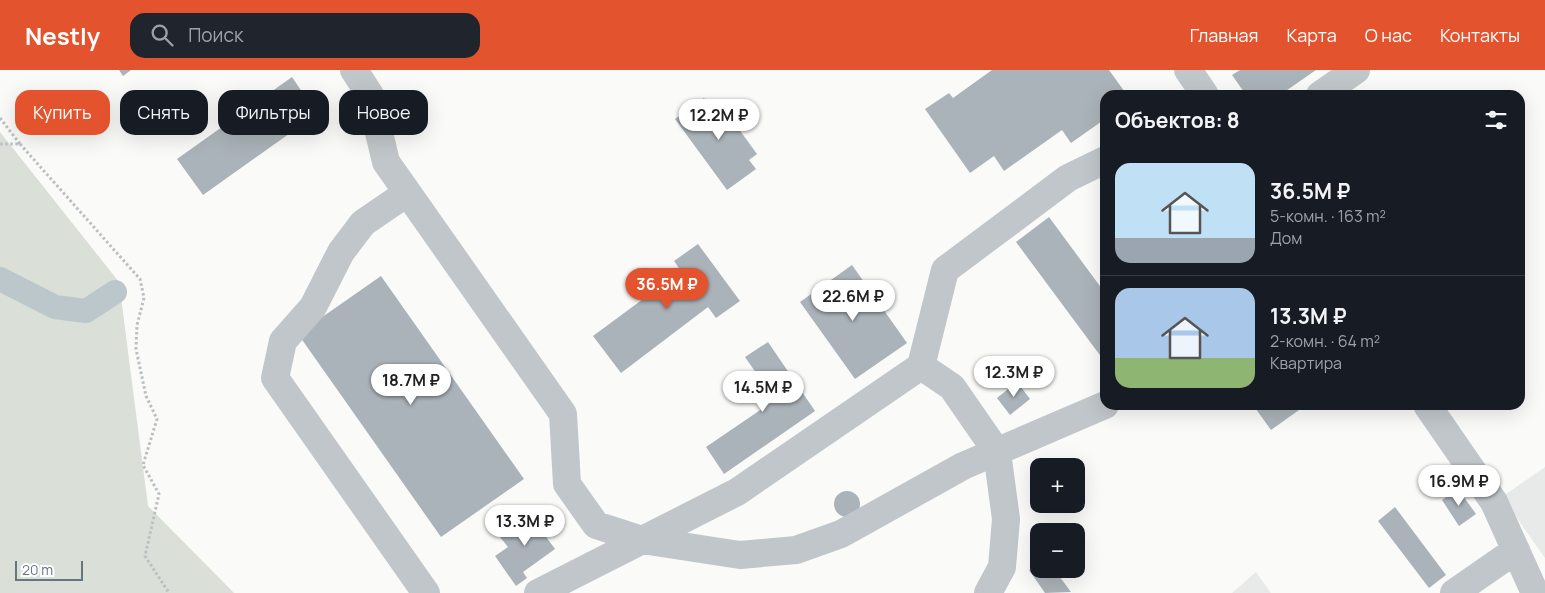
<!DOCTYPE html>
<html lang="ru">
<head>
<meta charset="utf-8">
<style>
	:root { --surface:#171b24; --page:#20242c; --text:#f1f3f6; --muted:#9ea1a6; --line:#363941; --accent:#e3542e }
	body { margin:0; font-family:Manrope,sans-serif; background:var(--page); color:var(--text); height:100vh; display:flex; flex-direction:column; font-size:19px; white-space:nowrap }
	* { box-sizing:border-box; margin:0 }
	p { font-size:16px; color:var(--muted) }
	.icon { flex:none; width:28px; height:28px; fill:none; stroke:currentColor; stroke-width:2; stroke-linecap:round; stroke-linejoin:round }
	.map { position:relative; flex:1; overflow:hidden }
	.side { position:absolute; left:1100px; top:20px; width:425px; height:320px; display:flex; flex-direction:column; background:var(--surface); border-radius:15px; box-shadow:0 5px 20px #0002 }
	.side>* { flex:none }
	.top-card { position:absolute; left:15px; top:20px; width:475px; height:45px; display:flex; gap:10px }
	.controls { position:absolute; left:1030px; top:388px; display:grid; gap:10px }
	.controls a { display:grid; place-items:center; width:55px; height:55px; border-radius:10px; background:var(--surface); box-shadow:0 5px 20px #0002; font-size:25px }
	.scale { position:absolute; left:15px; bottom:12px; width:68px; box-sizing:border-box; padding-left:5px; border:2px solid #657682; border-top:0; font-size:14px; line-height:18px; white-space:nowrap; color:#657682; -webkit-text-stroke:4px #fff; paint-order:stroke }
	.price { position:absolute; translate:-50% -42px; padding:0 11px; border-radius:18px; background:#fff; color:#222; font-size:16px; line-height:32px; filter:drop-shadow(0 1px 2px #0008) }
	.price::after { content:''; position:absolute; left:50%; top:30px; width:15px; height:11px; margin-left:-8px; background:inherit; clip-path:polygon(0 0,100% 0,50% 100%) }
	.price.on { background:var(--accent); color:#fff }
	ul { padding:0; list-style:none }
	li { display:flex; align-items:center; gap:15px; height:125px; padding:0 15px }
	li+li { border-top:1px solid var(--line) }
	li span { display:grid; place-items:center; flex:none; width:140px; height:100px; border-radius:15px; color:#555 }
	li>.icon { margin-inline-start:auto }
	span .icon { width:60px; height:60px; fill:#fffc; stroke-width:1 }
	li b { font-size:21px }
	h2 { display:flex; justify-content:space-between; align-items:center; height:60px; padding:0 15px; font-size:21px }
	.tag { padding:0 18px; border-radius:15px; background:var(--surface); box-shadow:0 5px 20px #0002; font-size:18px; line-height:45px }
	.tag.on { background:var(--accent); color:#fff }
	header { display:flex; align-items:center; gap:30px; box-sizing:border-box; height:70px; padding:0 25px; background:var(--accent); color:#fff }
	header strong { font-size:24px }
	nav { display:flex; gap:28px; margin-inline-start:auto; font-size:18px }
	.search { width:350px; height:45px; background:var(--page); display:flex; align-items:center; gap:12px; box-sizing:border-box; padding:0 18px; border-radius:15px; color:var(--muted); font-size:19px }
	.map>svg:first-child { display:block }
	.built { fill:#e8e9e9 }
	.green { fill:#dadfd7 }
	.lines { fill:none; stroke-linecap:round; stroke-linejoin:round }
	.canal { stroke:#bbc7cb; stroke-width:24 }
	.building { fill:#aab3b9 }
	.path { stroke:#bbbfc2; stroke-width:3; stroke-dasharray:2.5 2.5; stroke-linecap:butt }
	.minor { stroke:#c1c6ca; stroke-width:28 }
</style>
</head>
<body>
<header>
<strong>Nestly</strong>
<div class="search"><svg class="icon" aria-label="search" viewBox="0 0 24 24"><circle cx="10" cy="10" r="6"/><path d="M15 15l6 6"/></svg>Поиск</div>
<nav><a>Главная</a><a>Карта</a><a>О нас</a><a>Контакты</a></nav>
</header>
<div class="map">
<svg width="1545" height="523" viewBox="0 0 1545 523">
	<rect width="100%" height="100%" fill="#fafaf8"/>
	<!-- built -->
	<path class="built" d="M1545 397V488L1502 427Z
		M1256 502 1271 523H1232Z"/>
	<!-- green -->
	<path class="green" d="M0 62 119 212 148 436 234 523H0Z"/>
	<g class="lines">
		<!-- canal -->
		<path class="canal" d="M0 209 55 237 86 241 115 222"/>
	</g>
	<!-- building -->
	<path class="building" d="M119 0H131L123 6Z
		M992 0H1109L1127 25H1105V49L1071 73 1062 60 1004 101 994 86 970 103 925 39 949 23 953 28Z
		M1240 0H1316L1280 25H1246L1232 5Z
		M292 7 317 44 203 125 177 89Z
		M704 28 709 35 717 29 757 84 749 90 756 99 727 120 675 49Z
		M1049 147 1105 223V292L1016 172Z
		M698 174 740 231 716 248 708 237 621 303 593 266 681 201 674 191Z
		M852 195 907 273 855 309 800 232Z
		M381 206 524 409 441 467 298 264Z
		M768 272 815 341 724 404 706 377 775 330 745 287Z
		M1017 312 1030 329 1010 345 997 328Z
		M1253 335H1306L1271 360Z
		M1458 419 1476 444 1459 456 1442 430Z
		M834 434a13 13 0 1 1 26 0a13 13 0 1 1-26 0Z
		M1395 437 1446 505 1429 518 1378 451Z
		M537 440 551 459 544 464 555 479 523 502 527 508 516 516 495 486 508 477 500 467Z
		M1039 493V499H1054L1071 522 1045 523 1029 500Z"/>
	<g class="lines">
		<!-- path -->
		<path class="path" d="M0 48 20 74H0
			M20 74 140 209 144 228 137 255 136 279 146 326 157 349 143 395 159 424 145 486 169 523"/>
		<!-- minor -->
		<path class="minor" d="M354 0 370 25 386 92 563 344 567 414 596 455 642 470 740 485 796 480 841 464 963 396 1105 335
			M1188 0 1205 25
			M1320 25 1356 0
			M407 123 363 153 341 182 313 237 283 271 275 308 426 523
			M921 296 952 317 997 382 1006 449 1002 497 988 523
			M1427 335 1494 432 1535 523
			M538 523 737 422 921 296 945 200 1068 108 1105 90
			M1454 523 1516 480"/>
	</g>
</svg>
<div class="controls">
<a>+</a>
<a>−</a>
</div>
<div class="scale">20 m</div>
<b class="price" style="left:719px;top:71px">12.2M ₽</b>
<b class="price on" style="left:667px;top:240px">36.5M ₽</b>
<b class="price" style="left:853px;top:252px">22.6M ₽</b>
<b class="price" style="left:1014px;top:328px">12.3M ₽</b>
<b class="price" style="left:411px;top:336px">18.7M ₽</b>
<b class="price" style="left:763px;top:343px">14.5M ₽</b>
<b class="price" style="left:1459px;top:437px">16.9M ₽</b>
<b class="price" style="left:525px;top:477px">13.3M ₽</b>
<div class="top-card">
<a class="tag on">Купить</a>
<a class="tag">Снять</a>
<a class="tag">Фильтры</a>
<a class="tag">Новое</a>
</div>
<section class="side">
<h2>Объектов: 8<svg class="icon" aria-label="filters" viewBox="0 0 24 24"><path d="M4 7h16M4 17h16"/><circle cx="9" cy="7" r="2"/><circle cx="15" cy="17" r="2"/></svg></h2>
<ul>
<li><span style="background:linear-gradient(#bfe0f5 75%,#9aa5b1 0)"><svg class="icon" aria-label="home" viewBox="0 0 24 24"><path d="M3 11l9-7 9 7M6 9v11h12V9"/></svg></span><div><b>36.5M ₽</b><p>5-комн. · 163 m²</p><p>Дом</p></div></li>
<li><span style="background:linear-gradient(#a9c7e8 70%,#8fb573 0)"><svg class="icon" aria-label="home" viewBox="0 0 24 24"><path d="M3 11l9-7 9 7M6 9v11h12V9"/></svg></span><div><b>13.3M ₽</b><p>2-комн. · 64 m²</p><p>Квартира</p></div></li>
</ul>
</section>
</div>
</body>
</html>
